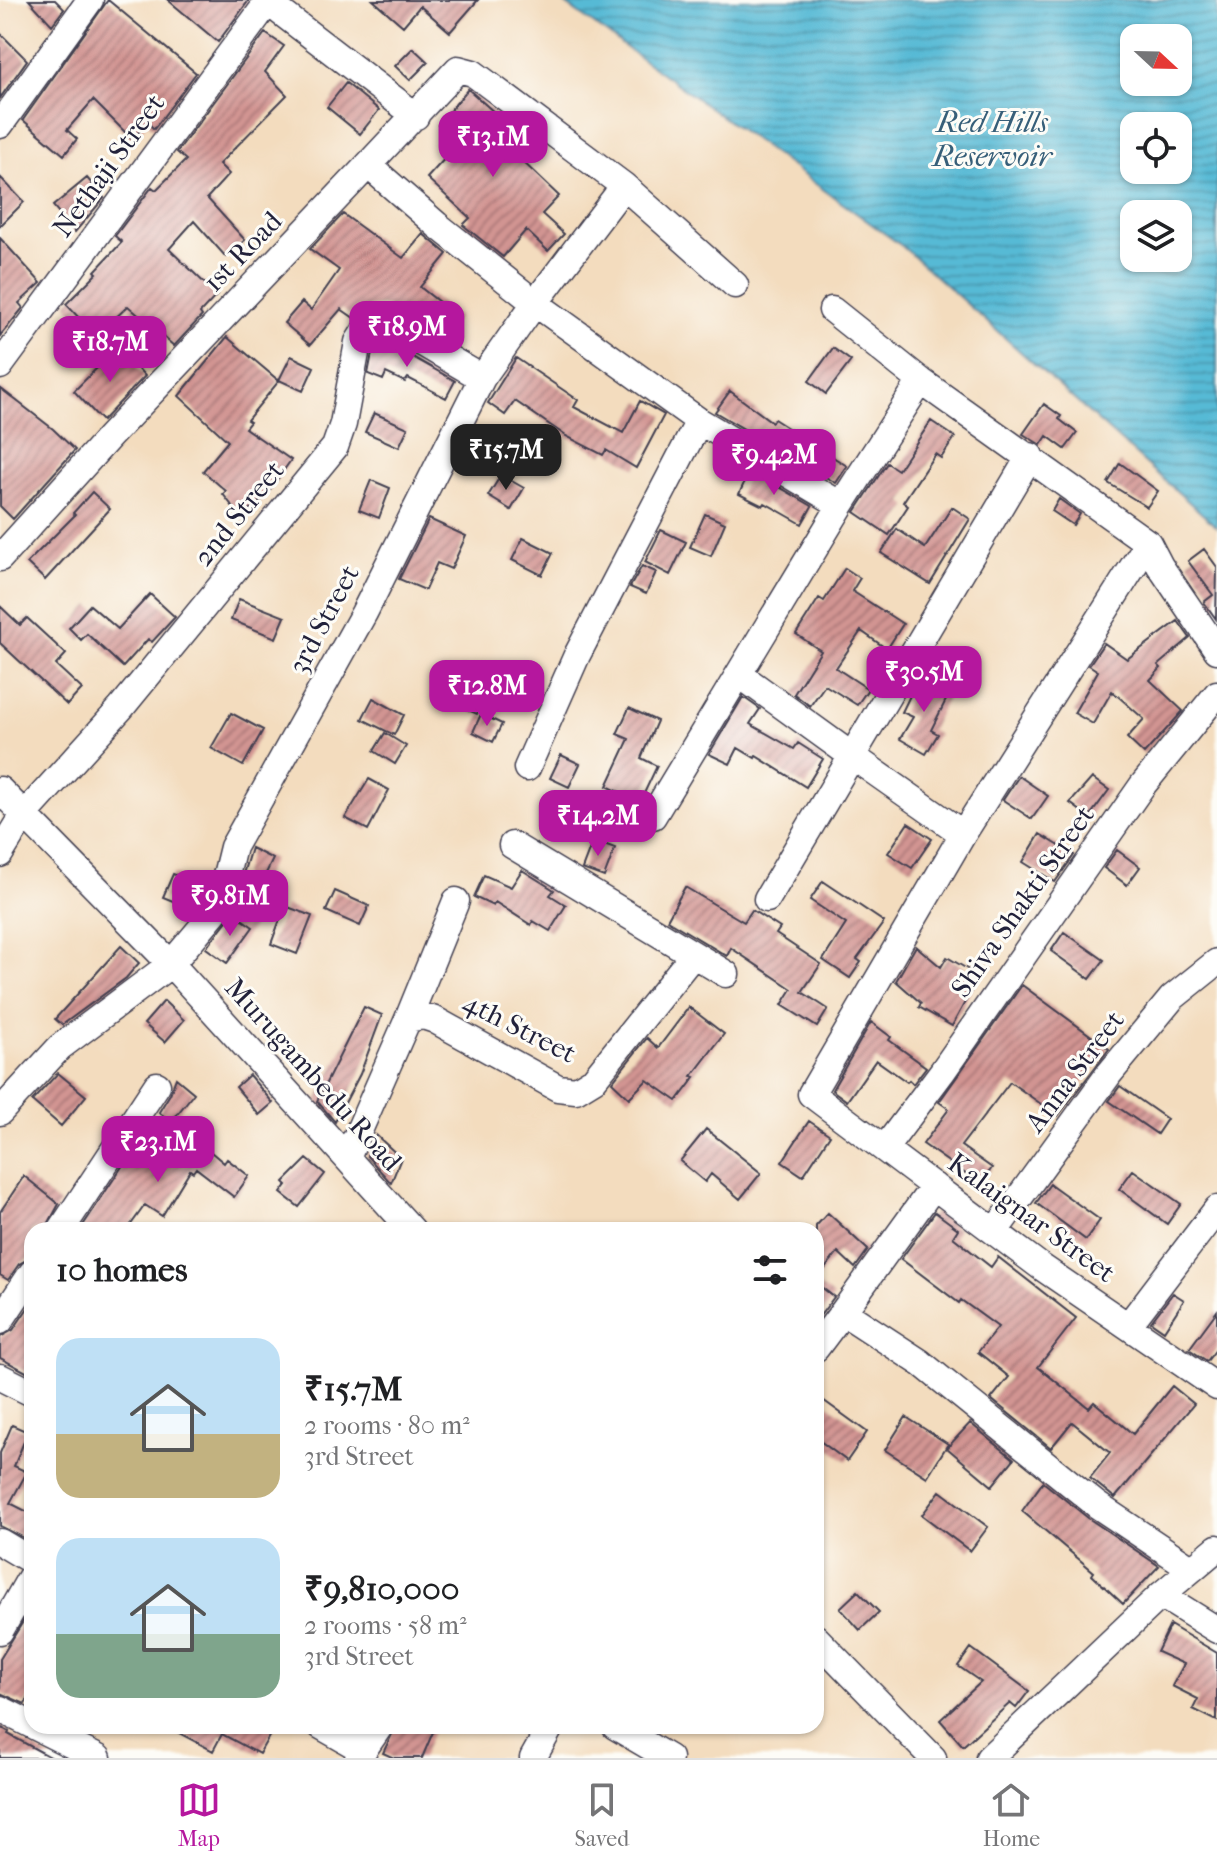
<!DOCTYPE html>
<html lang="en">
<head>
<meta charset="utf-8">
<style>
	:root { --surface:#fff; --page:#f6f6f6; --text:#202124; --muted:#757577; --line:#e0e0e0; --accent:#b5179e }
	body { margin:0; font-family:"IM FELL French Canon",serif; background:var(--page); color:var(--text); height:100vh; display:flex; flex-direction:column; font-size:30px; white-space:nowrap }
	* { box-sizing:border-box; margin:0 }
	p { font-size:26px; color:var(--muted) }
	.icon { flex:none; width:44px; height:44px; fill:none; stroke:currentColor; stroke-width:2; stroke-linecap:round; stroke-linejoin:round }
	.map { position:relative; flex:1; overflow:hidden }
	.drawer { position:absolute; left:24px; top:1222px; width:800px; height:512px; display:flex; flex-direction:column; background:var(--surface); border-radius:24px; box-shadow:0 2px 6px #0004 }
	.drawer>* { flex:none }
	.needle { width:52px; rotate:112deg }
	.tools { position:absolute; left:1120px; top:24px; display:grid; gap:16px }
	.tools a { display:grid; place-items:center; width:72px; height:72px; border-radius:16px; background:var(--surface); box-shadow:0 2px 6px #0004; font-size:40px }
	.price { position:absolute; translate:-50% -68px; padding:0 18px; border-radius:16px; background:var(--accent); color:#fff; font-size:26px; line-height:52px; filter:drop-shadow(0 2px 4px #0008) }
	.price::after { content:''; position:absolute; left:50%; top:48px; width:24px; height:18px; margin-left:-12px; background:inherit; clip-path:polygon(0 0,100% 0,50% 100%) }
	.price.current { background:#222; color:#fff }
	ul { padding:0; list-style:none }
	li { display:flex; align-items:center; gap:24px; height:200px; padding:0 32px }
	li span { display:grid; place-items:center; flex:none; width:224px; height:160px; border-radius:24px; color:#555 }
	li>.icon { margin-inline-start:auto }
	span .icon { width:96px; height:96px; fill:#fffc; stroke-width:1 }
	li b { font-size:34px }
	h2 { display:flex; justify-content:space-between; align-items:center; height:96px; padding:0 32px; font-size:34px }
	.menu { display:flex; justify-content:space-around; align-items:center; height:112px; border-top:2px solid var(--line); background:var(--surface); font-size:22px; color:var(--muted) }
	.menu a { display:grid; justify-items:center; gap:4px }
	.menu .current { color:var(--accent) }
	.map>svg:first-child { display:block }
	.water { fill:url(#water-rules); stroke:#3c6e88; stroke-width:2; fill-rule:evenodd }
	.building { fill:url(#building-hatch) }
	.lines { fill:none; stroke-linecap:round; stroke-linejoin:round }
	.street-casing { stroke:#413e4f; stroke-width:29 }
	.street { stroke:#fff; stroke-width:26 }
	.labels { text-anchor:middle; stroke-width:6; stroke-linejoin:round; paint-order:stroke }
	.street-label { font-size:28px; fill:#22223b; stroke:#fdfcf7 }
	.water-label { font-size:30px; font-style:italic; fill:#375f79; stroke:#fdfcf7 }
</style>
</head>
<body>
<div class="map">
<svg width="1217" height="1758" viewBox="0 0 1217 1758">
	<defs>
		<pattern id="water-rules" width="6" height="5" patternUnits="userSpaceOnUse" patternTransform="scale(2)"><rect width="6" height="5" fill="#57bad5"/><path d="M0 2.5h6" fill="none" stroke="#4897ae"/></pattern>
		<pattern id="building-hatch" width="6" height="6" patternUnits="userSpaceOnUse" patternTransform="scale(2)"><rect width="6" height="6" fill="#d29492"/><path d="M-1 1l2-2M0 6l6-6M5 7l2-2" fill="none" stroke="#aa7878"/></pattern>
	</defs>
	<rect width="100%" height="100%" fill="#fdfcf7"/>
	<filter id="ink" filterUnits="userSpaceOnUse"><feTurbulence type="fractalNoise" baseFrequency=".0125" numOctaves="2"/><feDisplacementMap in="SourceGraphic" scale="16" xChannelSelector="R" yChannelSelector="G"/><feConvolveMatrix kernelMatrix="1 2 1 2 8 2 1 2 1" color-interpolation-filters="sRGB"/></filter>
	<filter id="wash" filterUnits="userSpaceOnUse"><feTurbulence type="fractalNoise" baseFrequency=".006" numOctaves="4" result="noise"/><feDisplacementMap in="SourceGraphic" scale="32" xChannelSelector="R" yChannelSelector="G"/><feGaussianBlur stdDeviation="1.8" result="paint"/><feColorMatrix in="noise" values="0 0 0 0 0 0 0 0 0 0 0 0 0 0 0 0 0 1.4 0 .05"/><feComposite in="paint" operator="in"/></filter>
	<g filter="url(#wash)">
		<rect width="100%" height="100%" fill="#f3dcbe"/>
		<!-- water -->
		<path class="water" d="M560 0H1217V527L902 246ZM1134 38H1178V82H1134ZM1134 126H1178V170H1134ZM1134 214H1178V258H1134Z"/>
		<g id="blocks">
			<!-- building -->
			<path class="building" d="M29 0H55L64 9 52 25Z
				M108 0 196 73 154 129 148 123 132 139 93 100 67 130 77 139 64 155 23 120Z
				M168 0H249L218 42Z
				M373 0H478L450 32 420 6 403 26Z
				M0 33 27 60 0 98Z
				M265 33 284 46 265 72 287 95 219 164 229 174 207 198 245 240 226 257 194 221 169 249 217 295 200 313 202 316 174 346 128 306 96 336 66 304 97 273 95 271 122 242 115 236 152 187 156 190 186 160 177 152Z
				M413 48 428 62 410 80 395 66Z
				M346 83 379 110 360 134 327 107Z
				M468 89 532 146 520 159 559 196 542 214 564 234 548 251 526 230 503 257 463 225 470 218 427 178 458 144 438 125Z
				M0 177 24 202 0 226Z
				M87 178 104 198 75 232 53 206Z
				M343 214 403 258 423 234 447 254 420 287 458 317 443 336 398 310 381 305 369 307 354 318 341 309 310 345 284 323 302 302 311 310 339 270 310 249Z
				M0 238 41 283 19 303 23 308 0 336Z
				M227 337 279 381 247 420 250 422 245 428 291 460 264 498 241 517 223 494 226 491 203 471 228 441 179 396Z
				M379 338 455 381 446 398 408 378 405 382 386 373 383 380 368 374 373 348Z
				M118 347 145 376 102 421 74 391Z
				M833 348 851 361 826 394 809 381Z
				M291 356 314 367 303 391 279 380Z
				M516 358 578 400 574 407 623 433 640 401 664 415 636 468 606 450 603 455 566 436 515 401 505 415 488 403Z
				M0 388 53 429 75 450 13 519 0 506Z
				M730 391 772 422 774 419 847 466 836 483 715 412Z
				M1044 404 1061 416 1059 419 1077 433 1065 449 1047 436 1041 445 1023 434Z
				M374 413 408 428 399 447 365 432Z
				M931 421 955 437 941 458 935 454 903 502 908 506 889 535 855 512 887 463 898 470Z
				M1120 463 1158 491 1147 507 1108 483Z
				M750 470 812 506 802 524 765 503 763 506 739 494Z
				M501 475 524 488 511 510 488 496Z
				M371 480 390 488 379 518 359 510Z
				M92 492 110 509 45 580 27 563 75 515 73 513Z
				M1059 499 1080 514 1073 525 1052 511Z
				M952 507 970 519 930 584 881 553 897 529 925 548Z
				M705 514 725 523 711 556 690 547Z
				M429 519 466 536 451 569 437 563 425 590 399 579Z
				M661 530 686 542 670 575 645 562Z
				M523 538 553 553 542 575 512 560Z
				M1204 549 1217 567 1216 619 1204 602 1213 595 1188 561Z
				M642 566 656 572 646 594 630 587Z
				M845 568 860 578 852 591 903 624 887 649 861 631 836 668 868 689 857 705 825 685 810 706 794 694 821 651 796 634 819 598 824 601Z
				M150 594 175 617 152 642 148 639 123 667 87 634 81 640 69 628 90 605 118 629Z
				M239 599 285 617 276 638 231 620Z
				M0 606 20 625 27 618 66 654 56 665 82 689 67 705 0 643Z
				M1178 621 1190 638 1158 665 1161 668 1150 680 1183 711 1144 754 1127 738 1144 719 1112 691 1093 724 1074 713 1098 671 1089 665 1104 643 1127 659Z
				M462 667 493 681 477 714 446 700Z
				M919 677 950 692 931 730 938 734 926 754 900 739 913 717 902 712Z
				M743 697 760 709 750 724 794 749 798 743 823 759 806 787 756 756 755 758 738 748 730 764 709 754Z
				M373 698 404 715 394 735 362 719Z
				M629 708 657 721 641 758 657 766 640 802 607 786 629 739 617 734Z
				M231 713 263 730 243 766 211 748Z
				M481 714 502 724 493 742 473 732Z
				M385 733 406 746 395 764 374 751Z
				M561 755 580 764 569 787 550 778Z
				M1019 776 1048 796 1032 819 1003 800Z
				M1092 778 1109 790 1089 817 1070 803Z
				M369 779 389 790 368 830 345 818Z
				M908 823 932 839 912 868 888 853Z
				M1040 834 1074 855 1055 882 1023 862Z
				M593 840 615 848 604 877 582 869Z
				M251 848 273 859 257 892 240 884Z
				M1117 850 1140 867 1127 885 1104 868Z
				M522 870 554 890 550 895 566 905 550 931 533 921 531 925 495 902 493 906 474 897 484 875 511 887Z
				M173 874 189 880 205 892 203 901 195 910 163 897Z
				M823 881 884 922 857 959 861 962 850 978 823 960 846 924 810 900Z
				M685 887 744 922 752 910 780 928 776 934 821 964 802 992 828 1009 817 1027 782 1005 792 989 731 948 727 956 667 920Z
				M335 891 369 906 360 926 326 911Z
				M285 906 312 916 297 954 271 944Z
				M233 913 253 927 227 963 206 948Z
				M1064 932 1104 960 1090 979 1051 951Z
				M121 946 139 963 126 978 62 1025 55 1019Z
				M916 946 941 967 947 957 979 976 952 1026 919 1007 921 1003 896 981Z
				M1022 985 1109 1049 1058 1116 1010 1082 961 1146 992 1168 980 1184 923 1144 949 1109 939 1102Z
				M164 1001 184 1020 165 1042 144 1024Z
				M364 1007 382 1015 360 1074 335 1122 317 1101Z
				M689 1007 724 1034 692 1076 695 1077 677 1101 647 1080 629 1098 612 1082 647 1038 658 1048Z
				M871 1022 891 1037 889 1040 926 1067 913 1084 909 1080 907 1082 876 1060 847 1101 832 1090Z
				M58 1073 86 1096 61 1126 32 1101Z
				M249 1075 273 1103 259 1115 236 1087Z
				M176 1078 194 1093 171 1122 159 1112 170 1094Z
				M1120 1086 1167 1119 1157 1134 1109 1101Z
				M809 1121 830 1135 803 1176 782 1162Z
				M706 1129 761 1173 740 1199 711 1174 705 1182 680 1161Z
				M191 1135 224 1163 227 1159 249 1176 234 1197 196 1168 193 1172 190 1170 162 1216 145 1205 127 1230H80L137 1144 166 1164Z
				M376 1135 401 1158 391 1183 367 1156Z
				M307 1159 325 1174 299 1207 281 1193 287 1185 284 1182Z
				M1133 1170 1181 1204 1167 1224 1119 1189Z
				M24 1176 59 1204 45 1230H32V1257L19 1264 8 1280 0 1275V1212Z
				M1050 1184 1100 1220 1086 1240 1036 1203Z
				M935 1212 958 1229 953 1237 991 1267 998 1257 1076 1318 1038 1367 1089 1408 1094 1402 1133 1434 1172 1386 1194 1404 1115 1498 1090 1478 1110 1453 1072 1422 1051 1448 991 1399 1009 1377 978 1352 998 1327 961 1300 959 1303 901 1259Z
				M828 1213 868 1250 855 1268 838 1252 816 1280V1226Z
				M816 1283 834 1297 816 1321Z
				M1173 1293 1184 1300 1164 1331 1151 1322Z
				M32 1302V1375L0 1358V1337L13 1330Z
				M1217 1311V1348L1207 1361 1189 1349Z
				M816 1395 867 1432 847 1461 816 1438Z
				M906 1417 948 1444 927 1477 885 1450Z
				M970 1423 1014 1459 992 1486 947 1448Z
				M12 1425 28 1432 14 1466 27 1472 10 1503 32 1514V1542L0 1526V1453Z
				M1043 1482 1088 1518 1159 1566 1123 1604 1092 1575 1094 1572 1022 1511Z
				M940 1491 988 1527 970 1551 922 1515Z
				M858 1591 879 1612 860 1630 840 1608Z
				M32 1607V1692L25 1704 0 1693V1659Z
				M1170 1625 1217 1653V1721L1193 1709 1198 1699 1172 1686 1184 1664 1157 1652Z
				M971 1648 1029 1691 1016 1708 1010 1703 963 1746 940 1720 981 1682 958 1666Z
				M166 1726H275L259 1754 222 1734 213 1751Z
				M396 1726H420L433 1732 422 1758H394L383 1753Z
				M0 1727 9 1732 8 1734 52 1758H0Z"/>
		</g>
	</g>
	<g filter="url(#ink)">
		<use href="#blocks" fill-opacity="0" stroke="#413e4f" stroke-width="2"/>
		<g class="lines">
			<defs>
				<path id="street" d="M265 0 416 116
					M0 125 90 0
					M624 186 735 285
					M0 366 268 2
					M921 381 1148 543
					M0 558 110 436 368 165
					M1217 650 1160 566 1148 543 963 834 811 1094 1040 1266 1217 1387
					M740 675 852 756 1030 456
					M527 768 577 655 699 421
					M0 790 171 964 412 1230
					M653 816 841 505 921 381 832 310
					M512 845 726 974
					M0 854 24 815 121 708 335 447 343 424 358 342 368 326 377 321 390 324 482 378
					M767 899 852 756 963 834
					M408 1019 456 901
					M0 1112 60 1047 171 964 218 908 233 847 364 613 482 378 535 303 624 186 473 73 458 69 368 165 437 225 535 303 699 421 841 505
					M885 1148 942 1072 1142 786 1217 694
					M347 1158 408 1019 423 1016 435 1020 558 1088 576 1090 594 1079 693 955
					M61 1230 157 1085
					M995 1231 1109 1074 1172 998 1217 962
					M843 1312 934 1186
					M0 1321 32 1273
					M1128 1326 1217 1209
					M816 1348 843 1312 921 1363 1097 1505 1191 1568
					M0 1377 32 1393
					M0 1542 32 1561
					M1161 1595 1217 1630
					M0 1631 32 1575
					M816 1638 933 1758
					M0 1709 32 1725
					M34 1726 98 1758
					M321 1726 363 1750
					M615 1726 669 1758
					M358 1758 380 1726
					M533 1758 551 1726
					M989 1758 1161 1595 1217 1548"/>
			</defs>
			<!-- street casing -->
			<use href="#street" class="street-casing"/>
			<!-- street -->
			<use href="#street" class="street"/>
		</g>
	</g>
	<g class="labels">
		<!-- street labels -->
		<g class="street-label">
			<text transform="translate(108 165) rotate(-54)" y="10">Nethaji Street</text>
			<text transform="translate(242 251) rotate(-46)" y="10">1st Road</text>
			<text transform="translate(238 513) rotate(-51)" y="10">2nd Street</text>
			<text transform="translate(323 619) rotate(-62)" y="10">3rd Street</text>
			<text transform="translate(1022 901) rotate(-55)" y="10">Shiva Shakti Street</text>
			<text transform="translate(520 1027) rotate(27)" y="10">4th Street</text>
			<text transform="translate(1074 1071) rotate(-53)" y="10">Anna Street</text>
			<text transform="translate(314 1074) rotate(48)" y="10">Murugambedu Road</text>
			<text transform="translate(1032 1217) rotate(36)" y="10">Kalaignar Street</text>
		</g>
		<!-- water labels -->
		<g class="water-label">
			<text x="992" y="132">Red Hills<tspan x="992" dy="34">Reservoir</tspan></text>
		</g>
	</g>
</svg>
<div class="tools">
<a><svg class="needle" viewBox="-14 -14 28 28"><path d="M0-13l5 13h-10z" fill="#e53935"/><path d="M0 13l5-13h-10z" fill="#757577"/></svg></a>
<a><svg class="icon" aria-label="locate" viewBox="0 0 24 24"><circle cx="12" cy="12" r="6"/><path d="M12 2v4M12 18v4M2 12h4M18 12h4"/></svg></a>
<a><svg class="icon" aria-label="layers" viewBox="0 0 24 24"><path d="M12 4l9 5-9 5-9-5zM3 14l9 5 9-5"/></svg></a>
</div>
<b class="price" style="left:493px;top:179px">₹13.1M</b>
<b class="price" style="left:407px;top:369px">₹18.9M</b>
<b class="price" style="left:110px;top:384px">₹18.7M</b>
<b class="price current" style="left:506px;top:492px">₹15.7M</b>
<b class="price" style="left:774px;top:497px">₹9.42M</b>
<b class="price" style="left:924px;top:714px">₹30.5M</b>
<b class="price" style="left:487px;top:728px">₹12.8M</b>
<b class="price" style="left:598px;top:858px">₹14.2M</b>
<b class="price" style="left:230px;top:938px">₹9.81M</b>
<b class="price" style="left:158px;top:1184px">₹23.1M</b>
<section class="drawer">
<h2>10 homes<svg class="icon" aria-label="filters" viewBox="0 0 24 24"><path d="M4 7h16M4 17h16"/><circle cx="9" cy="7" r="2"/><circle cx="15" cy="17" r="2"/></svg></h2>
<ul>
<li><span style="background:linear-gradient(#bfe0f5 60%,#c2b280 0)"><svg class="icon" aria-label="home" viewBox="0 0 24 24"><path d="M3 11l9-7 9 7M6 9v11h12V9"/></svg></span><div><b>₹15.7M</b><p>2 rooms · 80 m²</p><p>3rd Street</p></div></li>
<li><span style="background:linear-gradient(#bfe0f5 60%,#7fa58c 0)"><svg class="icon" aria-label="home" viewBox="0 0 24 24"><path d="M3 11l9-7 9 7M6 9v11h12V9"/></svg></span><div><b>₹9,810,000</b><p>2 rooms · 58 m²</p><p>3rd Street</p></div></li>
</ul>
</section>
</div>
<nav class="menu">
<a class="current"><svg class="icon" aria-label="map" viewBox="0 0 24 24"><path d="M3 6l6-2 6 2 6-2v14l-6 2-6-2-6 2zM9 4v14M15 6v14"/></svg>Map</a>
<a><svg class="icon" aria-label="saved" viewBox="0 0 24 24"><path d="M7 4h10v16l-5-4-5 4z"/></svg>Saved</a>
<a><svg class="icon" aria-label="home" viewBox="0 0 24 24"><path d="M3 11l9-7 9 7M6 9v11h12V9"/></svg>Home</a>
</nav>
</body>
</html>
